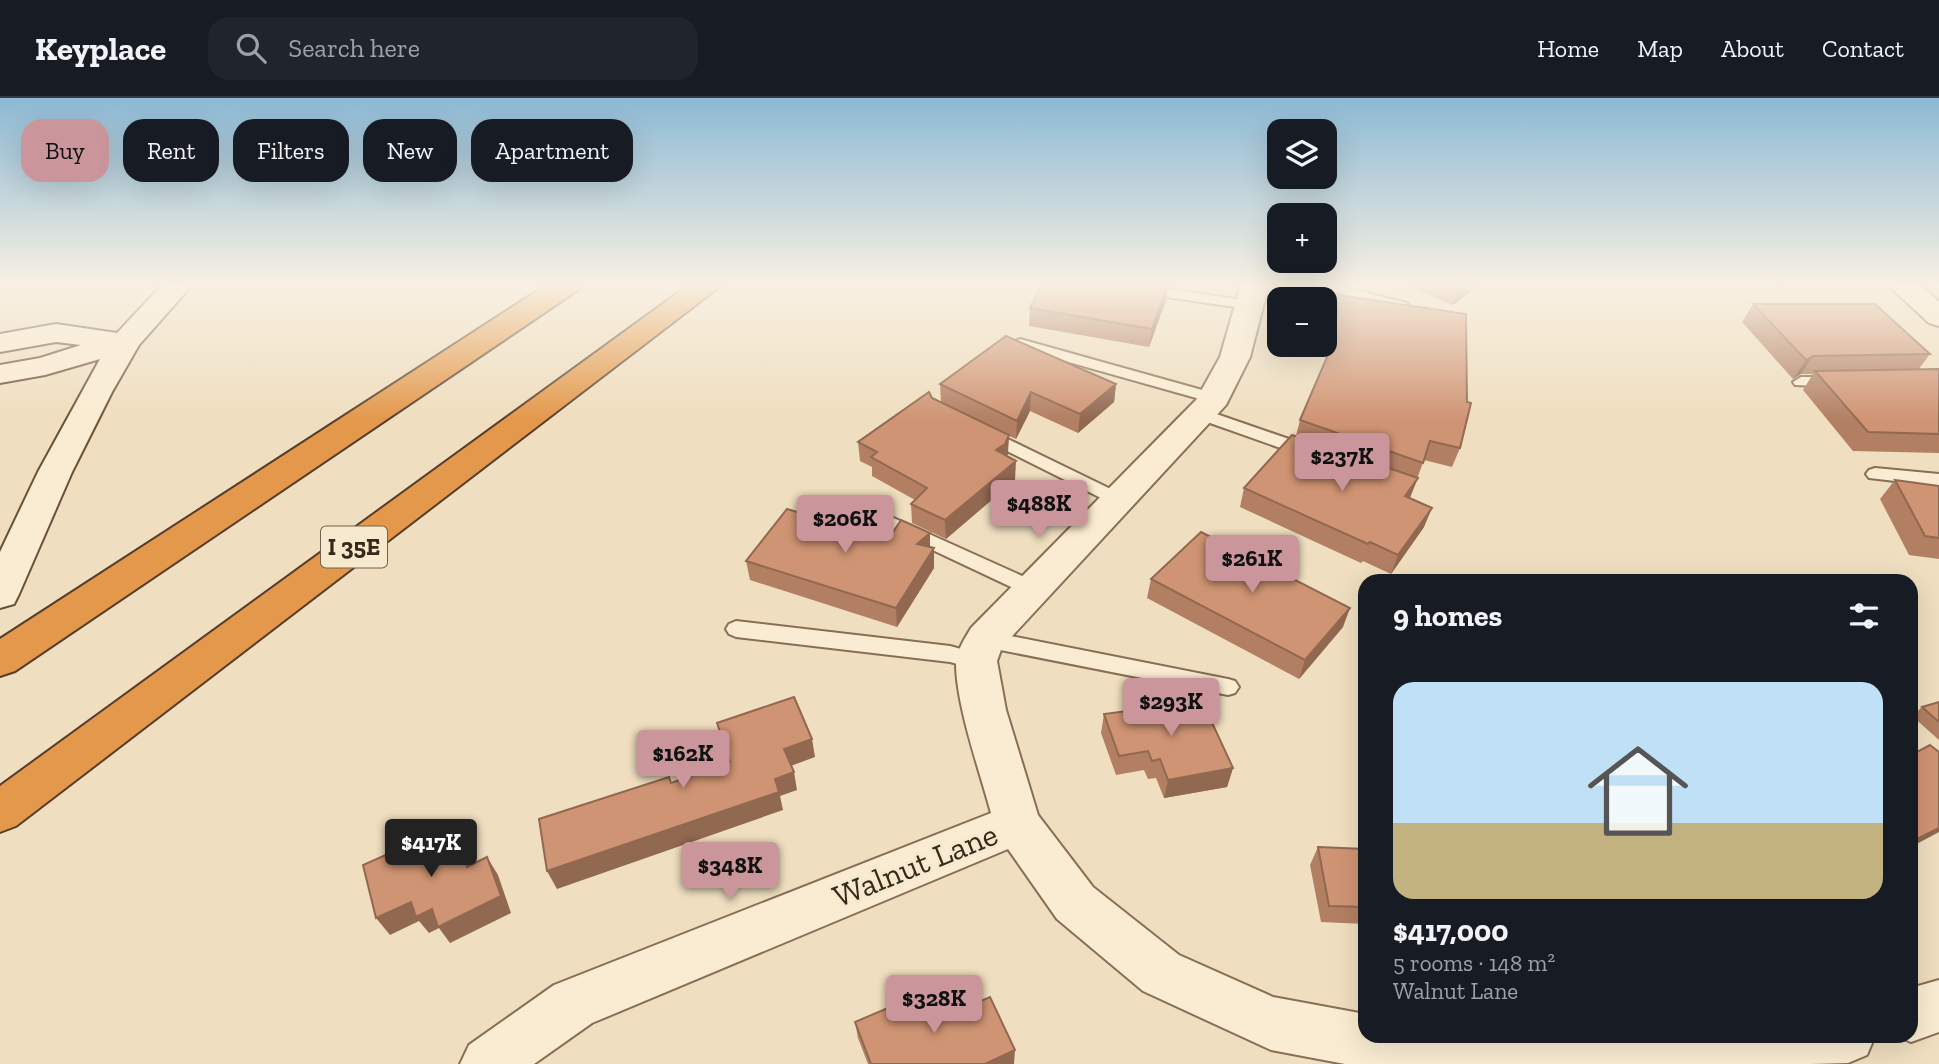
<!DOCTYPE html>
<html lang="en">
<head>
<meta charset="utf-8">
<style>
	:root { --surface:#171b24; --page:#20242c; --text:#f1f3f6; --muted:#9ea1a6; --line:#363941; --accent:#ca969b }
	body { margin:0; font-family:"Zilla Slab",serif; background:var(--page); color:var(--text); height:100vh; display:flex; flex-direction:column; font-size:26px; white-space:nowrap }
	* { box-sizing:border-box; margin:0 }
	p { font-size:23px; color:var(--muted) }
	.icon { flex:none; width:38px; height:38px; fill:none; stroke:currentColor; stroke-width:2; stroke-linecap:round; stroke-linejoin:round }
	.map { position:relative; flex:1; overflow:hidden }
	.panel { position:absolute; left:1358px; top:476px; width:560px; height:469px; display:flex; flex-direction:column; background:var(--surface); border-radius:21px; box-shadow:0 7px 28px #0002 }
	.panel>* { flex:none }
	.hud { position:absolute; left:21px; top:21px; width:665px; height:63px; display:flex; gap:14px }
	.tools { position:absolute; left:1267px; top:21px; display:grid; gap:14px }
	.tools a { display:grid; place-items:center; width:70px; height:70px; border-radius:14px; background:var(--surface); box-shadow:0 7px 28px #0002; font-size:35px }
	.price { position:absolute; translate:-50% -60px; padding:0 16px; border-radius:7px; background:var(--accent); color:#111; font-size:23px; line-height:46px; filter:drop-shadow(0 2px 4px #0008) }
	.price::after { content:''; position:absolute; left:50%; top:42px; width:21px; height:16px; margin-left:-10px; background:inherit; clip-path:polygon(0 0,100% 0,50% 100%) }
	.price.on { background:#222; color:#fff }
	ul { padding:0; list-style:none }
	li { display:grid; align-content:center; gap:14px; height:371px; padding:0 35px }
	li span { display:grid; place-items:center; height:217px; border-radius:21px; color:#555 }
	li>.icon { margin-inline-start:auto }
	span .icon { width:126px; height:126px; fill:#fffc; stroke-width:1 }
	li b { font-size:30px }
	h2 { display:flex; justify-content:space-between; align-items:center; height:84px; padding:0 35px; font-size:30px }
	.chip { padding:0 24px; border-radius:21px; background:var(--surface); box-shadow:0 7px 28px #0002; font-size:24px; line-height:63px }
	.chip.on { background:var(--accent); color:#111 }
	header { display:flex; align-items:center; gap:42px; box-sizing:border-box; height:98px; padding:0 35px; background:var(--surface); border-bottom:2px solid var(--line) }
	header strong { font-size:33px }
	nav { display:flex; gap:38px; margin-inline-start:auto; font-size:24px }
	.search { width:490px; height:63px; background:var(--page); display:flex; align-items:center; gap:18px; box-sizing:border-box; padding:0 24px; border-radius:21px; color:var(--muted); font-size:26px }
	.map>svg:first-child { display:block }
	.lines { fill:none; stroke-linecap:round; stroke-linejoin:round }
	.lane-casing { stroke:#896e56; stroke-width:4 }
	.street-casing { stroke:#896e56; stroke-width:4 }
	.secondary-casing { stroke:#6a4f3a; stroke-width:4 }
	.highway-casing { stroke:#563d2b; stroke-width:4 }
	.lane { fill:#faecd2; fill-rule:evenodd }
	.street { fill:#faecd2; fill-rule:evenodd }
	.secondary { fill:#faecd2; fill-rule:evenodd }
	.highway { fill:#e3984b; fill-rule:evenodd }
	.wall { fill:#b27f63 }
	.shaded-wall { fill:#916850 }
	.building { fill:#cf9473; stroke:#916850; stroke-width:2 }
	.labels { text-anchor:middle; stroke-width:6; stroke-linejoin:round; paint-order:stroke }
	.shield { fill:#f7e9ce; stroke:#716251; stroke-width:2 }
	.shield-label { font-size:24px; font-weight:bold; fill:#37281c }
	.near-street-label { font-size:32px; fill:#37281c; stroke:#f7e9ce }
</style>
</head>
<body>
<header>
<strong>Keyplace</strong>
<div class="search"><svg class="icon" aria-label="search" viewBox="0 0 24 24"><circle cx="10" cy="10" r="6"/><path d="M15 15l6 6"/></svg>Search here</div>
<nav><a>Home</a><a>Map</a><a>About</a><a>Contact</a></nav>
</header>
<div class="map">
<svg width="1939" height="966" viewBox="0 0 1939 966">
	<rect width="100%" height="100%" fill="#efdebf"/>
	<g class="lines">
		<defs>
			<path id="lane" d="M1097 186H1136L1249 203 1256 207 1249 211 1104 190Z
				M1304 186H1330L1407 205 1409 208 1402 212Z
				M1020 241 1220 297 1222 300 1214 305 1015 249 1012 246 1015 243Z
				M1801 279H1833L1841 284 1833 289 1795 287 1793 284Z
				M1202 311 1315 350 1318 354 1309 359 1303 358 1196 320 1194 316 1196 312Z
				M987 331 1125 398 1128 402 1119 408 1113 406 981 340 979 336 981 332Z
				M1875 370 1939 376V388L1869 380 1866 376 1869 372Z
				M858 404 1040 486 1043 491 1040 496H1026L852 414 849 410Z
				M736 523 950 548 983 557 986 563 983 569 976 571 950 564 736 539 729 536 726 531 729 526Z
				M985 533 1228 581 1235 583 1239 589 1235 595 1228 597 985 549 978 546 975 541 978 536Z"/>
			<path id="street" d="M1241 186H1269L1250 259 1226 307 1002 549 997 563 1006 612 1038 717 1093 789 1179 857 1273 899 1365 916V938H1875L1867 957 1848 965 1811 966H1345L1271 952 1143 893 1057 821 1008 751 592 925 534 966H460L469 947 554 887 991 715C980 674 956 607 956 565 956 554 965 540 971 530L1196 302 1220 259Z
				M1887 186H1919L1939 204V228L1929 225Z
				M1939 882V934L1911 944 1897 938H1911V890Z"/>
			<path id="secondary" d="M163 186H193L139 247 112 294 72 374 19 496 14 506 0 510V454L38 374 100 261 45 277 0 285V267L40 260 81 247 56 244 0 254V236L56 226 117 235Z"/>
			<path id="highway" d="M548 186H582L578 192 15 573 0 578V541Z
				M690 186H723L16 728 0 734V688Z"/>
		</defs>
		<!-- lane casing -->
		<use href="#lane" class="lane-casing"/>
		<!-- street casing -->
		<use href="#street" class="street-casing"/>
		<!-- secondary casing -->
		<use href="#secondary" class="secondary-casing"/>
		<!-- highway casing -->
		<use href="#highway" class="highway-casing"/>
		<!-- lane -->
		<use href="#lane" class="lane"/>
		<!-- street -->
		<use href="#street" class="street"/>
		<!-- secondary -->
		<use href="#secondary" class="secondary"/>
		<!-- highway -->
		<use href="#highway" class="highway"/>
	</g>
	<!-- wall -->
	<path class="wall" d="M1042 186H1171V189L1168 188 1166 202 1149 249 1029 228 1030 210Z
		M1403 186H1480L1453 207Z
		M1767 186H1785L1781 191Z
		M1339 197 1460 350 1452 369 1424 362 1410 400 1424 429 1391 476 1363 463 1361 465 1240 409 1244 390 1296 338 1300 322 1329 255 1334 215Z
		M1753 206 1930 256 1918 272 1939 271V355L1853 353 1803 292 1813 276H1801L1793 281 1742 224Z
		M940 286H1116L1114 304 1078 335 1030 313 1016 341 1009 338 1007 358 1015 382 946 441 912 425 911 406 915 402 872 378V369L860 363 858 344 932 300 941 304Z
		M1895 382 1939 388V461L1909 457 1880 401Z
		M811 418 891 437 930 435V449L934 450V470L897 529 750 482 746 463Z
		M1151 481 1343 529 1299 581 1147 500Z
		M1939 604V642L1912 618 1922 609Z
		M1104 616 1233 670 1227 689 1164 700 1156 680 1148 681 1144 672 1116 677 1101 635Z
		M1318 749 1365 751V826L1321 824 1310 767Z
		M935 923 1014 966H868L858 940 855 924Z"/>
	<!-- shaded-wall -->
	<path class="shaded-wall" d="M1168 186 1166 202 1149 249 1152 231Z
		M1463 186H1480L1453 207 1460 189Z
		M1813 258 1801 276 1793 281 1806 262Z
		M1116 286 1114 304 1078 335 1080 316Z
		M1031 294 1030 313 1016 341 1017 323Z
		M1009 337 1008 356 1004 365 996 352Z
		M1016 363 1015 382 946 441 945 422Z
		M1418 380 1410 399 1397 417 1405 398Z
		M1432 410 1424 429 1391 476 1398 457Z
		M930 435V454L917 446Z
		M934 450V470L897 529 896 510Z
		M1350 510 1343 529 1299 581 1305 562Z
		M812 641 815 659 788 669 784 651Z
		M1233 670 1227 689 1164 700 1168 682Z
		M794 674 797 692 780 698 783 712 557 791 547 773Z
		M453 727 464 744 479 786 467 769Z
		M1939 730V734L1911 749V744Z
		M487 759 498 777 511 815 450 845 439 830 429 835 419 823 390 837 376 820 411 804 432 811Z
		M1015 952 1014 966H985Z"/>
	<!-- building -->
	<path class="building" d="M1042 186H1168L1152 231 1030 210Z
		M1452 186H1463L1460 189Z
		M1339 197 1466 216 1467 304 1471 305 1460 350 1430 343 1423 365 1300 322 1333 245Z
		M1753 206H1875L1930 256 1813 258 1806 262Z
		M1006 238 1116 286 1080 316 1031 294 1017 323 940 286Z
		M1939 271V336L1868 334 1815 273Z
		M929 294 932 300 1009 337 1005 346 996 352 1016 363 945 422 911 406 927 390 871 359 877 354 858 344Z
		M1292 337 1418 380 1405 398 1432 410 1398 457 1370 444 1368 446 1244 390Z
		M1895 382 1939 388V440L1925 438Z
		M787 411 811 418 815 412 891 437 901 422 930 435 917 446 934 450 896 510 746 463Z
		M1201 434 1350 510 1305 562 1151 481Z
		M794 599 812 641 784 651 794 674 775 681 779 694 547 773 539 721 669 679 671 685 730 664 717 625Z
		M1202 603 1233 670 1168 682 1160 661 1152 663 1148 653 1119 658 1104 616Z
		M1939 604V624L1922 609Z
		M1930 647 1939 654V730L1911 744V657Z
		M453 727 467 769 487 759 501 798 438 829 432 811 416 819 411 804 376 820 363 767Z
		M1318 749 1365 751V809L1329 808Z
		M923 895 935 923 990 899 1015 952 985 966H871L855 924Z"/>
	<!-- sky -->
	<linearGradient id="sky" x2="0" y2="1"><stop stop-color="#8cb9d4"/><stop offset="0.58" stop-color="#f8f0e2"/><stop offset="1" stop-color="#f8f0e2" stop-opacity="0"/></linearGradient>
	<rect width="1939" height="322" fill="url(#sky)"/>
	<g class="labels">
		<!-- shield labels -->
		<rect class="shield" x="321" y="428.5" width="66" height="41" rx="5"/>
		<g class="shield-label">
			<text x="354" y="457">I 35E</text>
		</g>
		<!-- near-street labels -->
		<g class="near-street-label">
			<text transform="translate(915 767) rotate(-22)" y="11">Walnut Lane</text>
		</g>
	</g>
</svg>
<div class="tools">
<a><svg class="icon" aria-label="layers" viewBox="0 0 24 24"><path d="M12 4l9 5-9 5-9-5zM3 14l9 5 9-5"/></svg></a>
<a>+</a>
<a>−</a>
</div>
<b class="price" style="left:1342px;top:395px">$237K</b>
<b class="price" style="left:1039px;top:442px">$488K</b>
<b class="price" style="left:845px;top:457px">$206K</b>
<b class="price" style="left:1252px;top:497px">$261K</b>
<b class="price" style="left:1171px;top:640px">$293K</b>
<b class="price" style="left:683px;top:692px">$162K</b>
<b class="price on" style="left:431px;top:781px">$417K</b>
<b class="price" style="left:730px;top:804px">$348K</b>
<b class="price" style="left:934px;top:937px">$328K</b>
<div class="hud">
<a class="chip on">Buy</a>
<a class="chip">Rent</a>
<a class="chip">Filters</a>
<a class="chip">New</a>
<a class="chip">Apartment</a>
</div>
<section class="panel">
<h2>9 homes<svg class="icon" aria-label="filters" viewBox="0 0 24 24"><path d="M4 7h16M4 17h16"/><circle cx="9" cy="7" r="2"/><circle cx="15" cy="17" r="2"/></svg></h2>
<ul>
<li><span style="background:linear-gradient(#bfe0f5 65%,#c2b280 0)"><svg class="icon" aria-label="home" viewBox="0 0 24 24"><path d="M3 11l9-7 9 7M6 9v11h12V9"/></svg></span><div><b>$417,000</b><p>5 rooms · 148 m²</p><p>Walnut Lane</p></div></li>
</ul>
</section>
</div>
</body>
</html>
